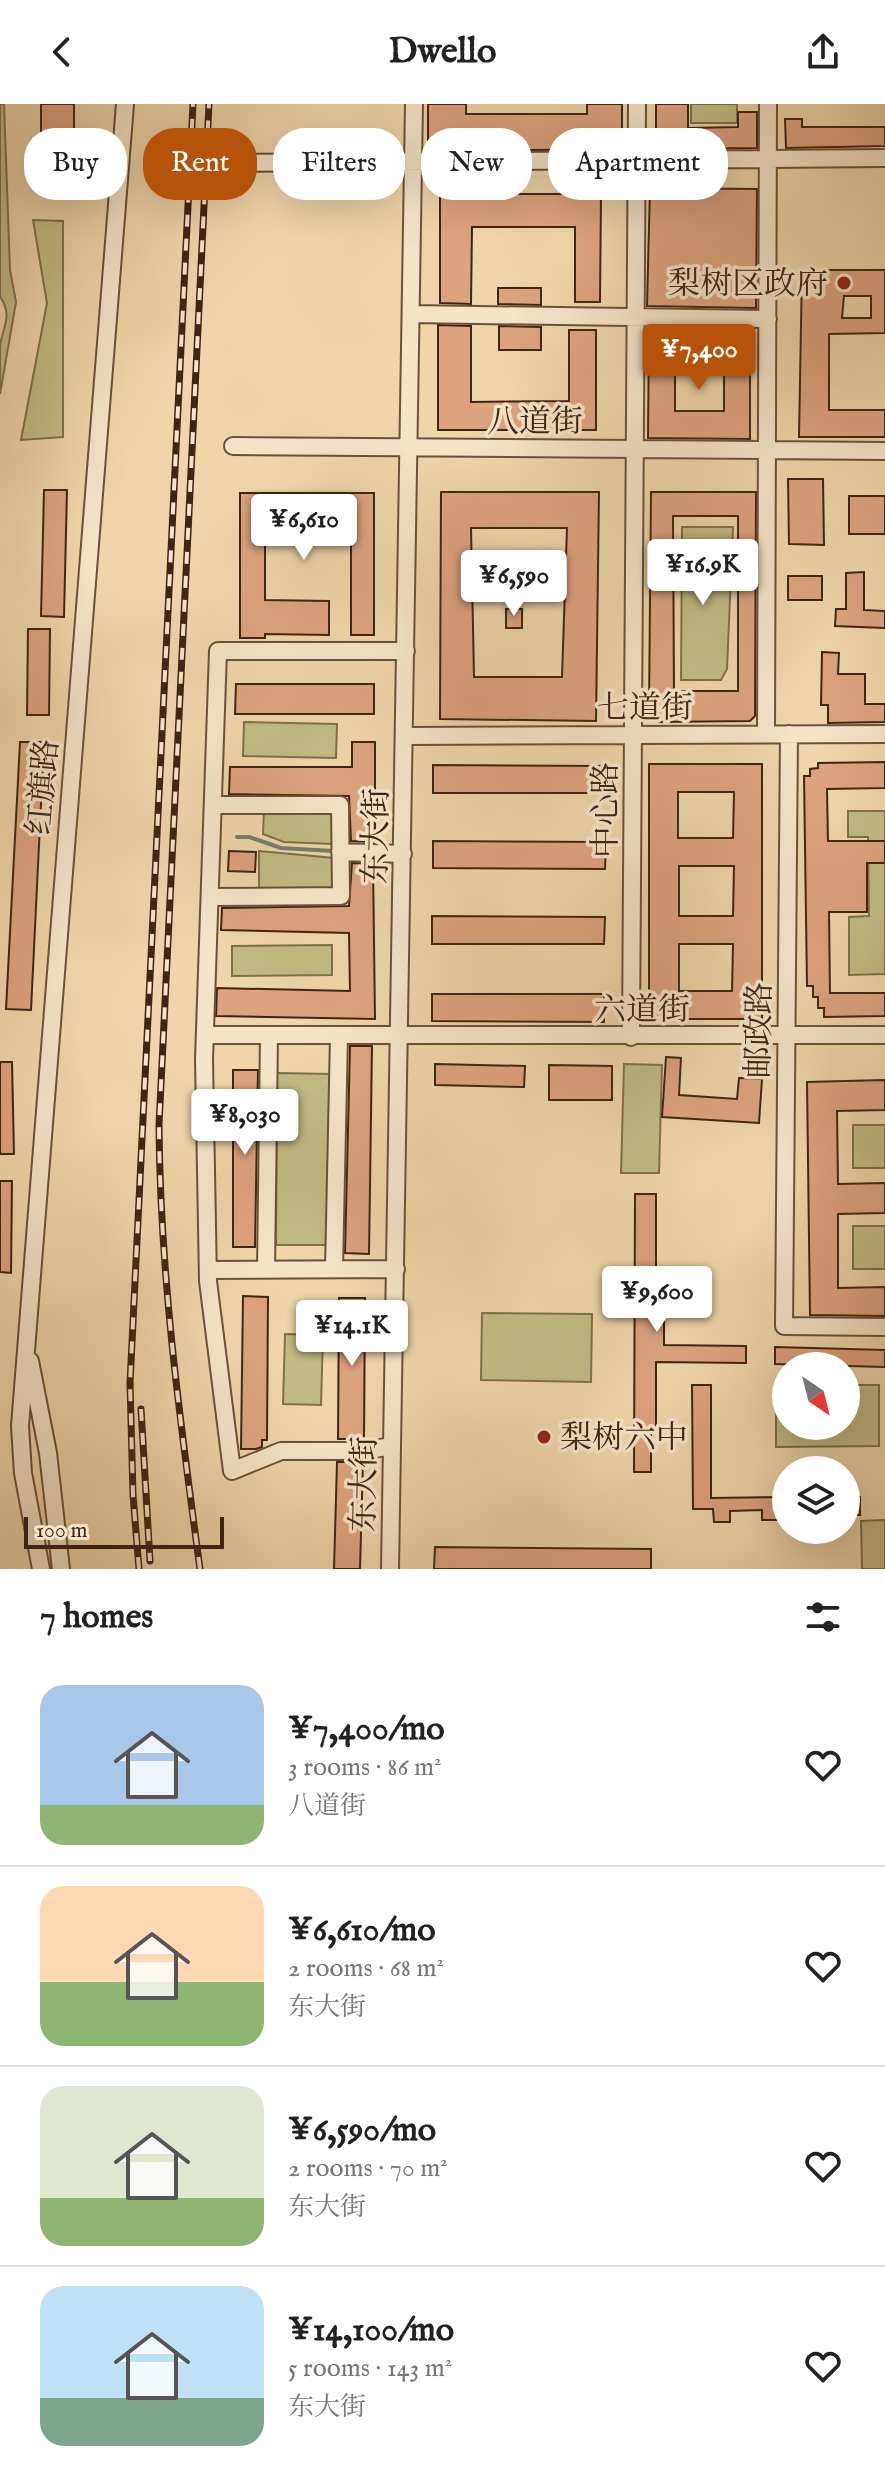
<!DOCTYPE html>
<html lang="en">
<head>
<meta charset="utf-8">
<style>
	:root { --surface:#fff; --page:#f6f6f6; --text:#222; --muted:#767676; --line:#e0e0e0; --accent:#b45309 }
	body { margin:0; font-family:"IM FELL English","Noto Serif SC",serif; background:var(--page); color:var(--text); height:100vh; display:flex; flex-direction:column; font-size:30px; white-space:nowrap }
	* { box-sizing:border-box; margin:0 }
	p { font-size:26px; color:var(--muted) }
	.icon { flex:none; width:44px; height:44px; fill:none; stroke:currentColor; stroke-width:2; stroke-linecap:round; stroke-linejoin:round }
	.map { position:relative; height:1465px; overflow:hidden }
	.sheet { display:flex; flex-direction:column; background:var(--surface); flex:1 }
	.sheet>* { flex:none }
	.banner { position:absolute; left:24px; top:24px; width:838px; height:72px; display:flex; gap:16px }
	.needle { width:52px; rotate:145deg }
	.tools { position:absolute; left:772px; top:1248px; display:grid; gap:16px }
	.tools a { display:grid; place-items:center; width:88px; height:88px; border-radius:50%; background:var(--surface); box-shadow:0 8px 32px #0002; font-size:40px }
	.scale { position:absolute; left:24px; bottom:20px; width:200px; box-sizing:border-box; padding-left:8px; border:4px solid #3f2513; border-top:0; font-size:22px; line-height:28px; white-space:nowrap; color:#3f2513; -webkit-text-stroke:6px #f4e4c8; paint-order:stroke }
	.price { position:absolute; translate:-50% -68px; padding:0 18px; border-radius:8px; background:#fff; color:#222; font-size:26px; line-height:52px; filter:drop-shadow(0 2px 4px #0008) }
	.price::after { content:''; position:absolute; left:50%; top:48px; width:24px; height:18px; margin-left:-12px; background:inherit; clip-path:polygon(0 0,100% 0,50% 100%) }
	.price.active { background:var(--accent); color:#fff }
	ul { padding:0; list-style:none }
	li { display:flex; align-items:center; gap:24px; height:200px; padding:0 40px }
	li+li { border-top:2px solid var(--line) }
	li span { display:grid; place-items:center; flex:none; width:224px; height:160px; border-radius:24px; color:#555 }
	li>.icon { margin-inline-start:auto }
	span .icon { width:96px; height:96px; fill:#fffc; stroke-width:1 }
	li b { font-size:34px }
	h2 { display:flex; justify-content:space-between; align-items:center; height:96px; padding:0 40px; font-size:34px }
	.pill { padding:0 28px; border-radius:32px; background:var(--surface); box-shadow:0 8px 32px #0002; font-size:28px; line-height:72px }
	.pill.active { background:var(--accent); color:#fff }
	header { display:flex; justify-content:space-between; align-items:center; height:104px; padding:0 40px; background:var(--surface); font-size:36px; font-weight:800 }
	.map>svg:first-child { display:block }
	.green { fill:#c1bb83; stroke:#80704b; stroke-width:2 }
	.lines { fill:none; stroke-linecap:round; stroke-linejoin:round }
	.stream { stroke:#757e6c; stroke-width:4 }
	.building { fill:#dda27e; stroke:#3f2513; stroke-width:2; fill-rule:evenodd }
	.minor-casing { stroke:#6b5139; stroke-width:20 }
	.minor { stroke:#f4e4c8; stroke-width:16 }
	.rail-casing { stroke:#3f2513; stroke-width:7 }
	.rail { stroke:#f4e4c8; stroke-width:4; stroke-dasharray:12; stroke-linecap:butt }
	.poi-dot { fill:#8f2418; stroke:#f4e4c8; stroke-width:3 }
	.labels { text-anchor:middle; stroke-width:7; stroke-linejoin:round; paint-order:stroke }
	.poi-label { font-size:32px; fill:#3f2513; stroke:#f4e4c8; text-anchor:end }
	.street-label { font-size:32px; fill:#3f2513; stroke:#f4e4c8 }
</style>
</head>
<body>
<header><svg class="icon" aria-label="back" viewBox="0 0 24 24"><path d="M15 5l-7 7 7 7"/></svg>Dwello<svg class="icon" aria-label="share" viewBox="0 0 24 24"><path d="M12 15V3M7 8l5-5 5 5M5 13v7h14v-7"/></svg></header>
<div class="map">
<svg width="885" height="1465" viewBox="0 0 885 1465">
	<rect width="100%" height="100%" fill="#eed5aa"/>
	<filter id="stains"><feTurbulence type="fractalNoise" baseFrequency=".0025" numOctaves="4"/><feColorMatrix values="0 0 0 0 .2 0 0 0 0 .09 0 0 0 0 .02 0 0 0 .5 -.17"/></filter>
	<radialGradient id="worn" r=".72"><stop offset=".6" stop-color="#630" stop-opacity="0"/><stop offset="1" stop-color="#630" stop-opacity=".3"/></radialGradient>
	<!-- green -->
	<path class="green" d="M0 0H4L10 166 16 198 0 290C0 275 0 257 0 242 3 221 13 213 0 192Z
		M691 0H737V19H691Z
		M33 116 63 117V333L21 336 47 199Z
		M682 423H733L727 565 721 576H681Z
		M244 618 337 620 336 654 243 652Z
		M264 706H334L335 737 332 740 284 738 263 730Z
		M848 707H885V870L849 871V813L869 812 868 733H848Z
		M259 747 334 754 335 787H259Z
		M332 841V871L232 872V842Z
		M624 960 662 961 659 1069H621Z
		M277 969 332 970 331 1141H276Z
		M853 1021H885V1064H853Z
		M853 1122H885V1165H853Z
		M482 1209 592 1210 591 1278 481 1276Z
		M285 1230 323 1231 321 1301 283 1300Z
		M776 1281H786V1322H846V1281H879V1342L776 1343Z
		M885 1416V1465H862L861 1417Z"/>
	<g class="lines">
		<!-- stream -->
		<path class="stream" d="M237 733H249L281 744 333 747"/>
	</g>
	<!-- building -->
	<path class="building" d="M41 0H74V57H41Z
		M428 0H466V10H587V0H622V45L428 47Z
		M656 0H688V24L738 23V8H757V44L656 45Z
		M785 15H802V23H885V42L786 44Z
		M650 84 757 85 756 204 647 202Z
		M440 90H601L600 198H575V123H472L471 200 440 199Z
		M802 166H885V229L829 230V306H885V333H799ZM844 192H871V214H842Z
		M498 184H541V201L498 200Z
		M438 221 471 222V298L569 297V226H596V326H438Z
		M499 222 541 223V246H499Z
		M649 224 675 225V307H724V225L750 226V335L648 334Z
		M788 375H823L824 441 789 440Z
		M44 386H67L64 513 41 512Z
		M441 388H599L596 617 440 615ZM471 424H567L562 573H474Z
		M651 388H756L755 612 750 617 659 618 649 605ZM673 412H738V587H674Z
		M240 389H374V531H351V420L265 421V496L329 497V531L265 530V534H240Z
		M849 392H885V430H849Z
		M502 456H522V482H502Z
		M864 468V506L885 507V524L835 522 836 505H846V469Z
		M788 472H822V496H788Z
		M506 505H522V524H506Z
		M28 525H50L49 611H27Z
		M822 548 839 549 838 570H865V600H885V618L828 619V601H821Z
		M236 580H374V610H235Z
		M20 638H44L31 906 6 905Z
		M352 638H375V738L351 737 349 692 229 690 230 663H352Z
		M885 658V684L827 685 828 737H885V759H867V808H829L830 889H885V912L824 913V904H818V893H813V882H807L804 672H810V665L818 664V659Z
		M649 660H762V915H649ZM678 688H734L733 734H678ZM679 762H734L733 812H679ZM679 840H733L732 887H679Z
		M433 661 605 662V689H433Z
		M433 737 606 738 605 765 433 764Z
		M229 747 256 748 255 768 228 767Z
		M352 759 373 760 375 915 216 912 217 884 350 887 349 829 221 826 222 804 349 802Z
		M432 812 605 813 604 840H432Z
		M432 890H604V918L432 917Z
		M350 942H372L369 1150 345 1149Z
		M666 953 681 954 679 991 737 995 739 974 762 975 759 1019 662 1013Z
		M0 958H12L14 1050H0Z
		M435 960 525 962 524 983 435 981Z
		M549 961 612 962V996H549Z
		M233 966H258L255 1143H233Z
		M885 976V1006L837 1007 838 1080 885 1079V1109L838 1110V1184L885 1183V1212L810 1211 807 978Z
		M0 1077H12L11 1169 0 1168Z
		M635 1090H656V1188H664V1241L746 1242V1259L656 1258V1326L651 1327V1368H634Z
		M243 1192 268 1193 267 1336H262V1343L256 1345H241Z
		M339 1194H365L364 1335H338Z
		M775 1243 885 1246V1263L775 1260Z
		M692 1281H711V1394L786 1393V1416H762V1406L730 1407V1418H714L713 1405H693Z
		M337 1358H363L360 1465H334Z
		M846 1393H860V1411H846Z
		M435 1443 651 1445V1465H434Z"/>
	<g class="lines">
		<defs>
			<path id="minor" d="M237 59 885 54
				M411 210 768 215
				M233 342 885 347
				M766 630 768 0
				M789 630 784 1222 885 1223
				M405 632 885 630
				M340 748 403 750
				M210 793 341 792 340 701H213
				M205 931H885
				M631 933 637 0
				M266 1165 269 932
				M334 1165 339 932
				M208 1166 396 1165
				M30 1257 48 1349 61 1465
				M392 1342 362 1347H281L232 1367 208 1177 204 955 218 547H406
				M41 1465 23 1369 20 1322 125 0
				M390 1465 414 0"/>
		</defs>
		<!-- minor casing -->
		<use href="#minor" class="minor-casing"/>
		<!-- minor -->
		<use href="#minor" class="minor"/>
		<defs>
			<path id="rail" d="M141 1305 150 1457
				M139 1465 133 1391 130 1279 193 0
				M200 1465C180 1317 160 1171 159 1021L209 0"/>
		</defs>
		<!-- rail casing -->
		<use href="#rail" class="rail-casing"/>
		<!-- rail -->
		<use href="#rail" class="rail"/>
	</g>
	<!-- markers -->
	<g class="poi-dot">
		<circle cx="844" cy="179" r="8"/>
		<circle cx="544" cy="1333" r="8"/>
	</g>
	<g class="labels">
		<!-- poi labels -->
		<g class="poi-label">
			<text x="828" y="190">梨树区政府</text>
			<text x="560" y="1344" text-anchor="start">梨树六中</text>
		</g>
		<!-- street labels -->
		<g class="street-label">
			<text x="535" y="328">八道街</text>
			<text x="645" y="614">七道街</text>
			<text transform="translate(42 683) rotate(-85)" y="11">红旗路</text>
			<text transform="translate(605 706) rotate(-90)" y="11">中心路</text>
			<text transform="translate(375 732) rotate(-89)" y="11">东大街</text>
			<text x="642" y="916">六道街</text>
			<text transform="translate(758 926) rotate(-89)" y="11">邮政路</text>
			<text transform="translate(363 1380) rotate(-89)" y="11">东大街</text>
		</g>
	</g>
	<rect width="100%" height="100%" filter="url(#stains)"/>
	<rect width="100%" height="100%" fill="url(#worn)"/>
</svg>
<div class="tools">
<a><svg class="needle" viewBox="-14 -14 28 28"><path d="M0-13l5 13h-10z" fill="#e53935"/><path d="M0 13l5-13h-10z" fill="#767676"/></svg></a>
<a><svg class="icon" aria-label="layers" viewBox="0 0 24 24"><path d="M12 4l9 5-9 5-9-5zM3 14l9 5 9-5"/></svg></a>
</div>
<div class="scale">100 m</div>
<b class="price active" style="left:699px;top:288px">¥7,400</b>
<b class="price" style="left:304px;top:458px">¥6,610</b>
<b class="price" style="left:703px;top:503px">¥16.9K</b>
<b class="price" style="left:514px;top:514px">¥6,590</b>
<b class="price" style="left:245px;top:1053px">¥8,030</b>
<b class="price" style="left:657px;top:1230px">¥9,600</b>
<b class="price" style="left:352px;top:1264px">¥14.1K</b>
<div class="banner">
<a class="pill">Buy</a>
<a class="pill active">Rent</a>
<a class="pill">Filters</a>
<a class="pill">New</a>
<a class="pill">Apartment</a>
</div>
</div>
<section class="sheet">
<h2>7 homes<svg class="icon" aria-label="filters" viewBox="0 0 24 24"><path d="M4 7h16M4 17h16"/><circle cx="9" cy="7" r="2"/><circle cx="15" cy="17" r="2"/></svg></h2>
<ul>
<li><span style="background:linear-gradient(#a9c7e8 75%,#8fb573 0)"><svg class="icon" aria-label="home" viewBox="0 0 24 24"><path d="M3 11l9-7 9 7M6 9v11h12V9"/></svg></span><div><b>¥7,400/mo</b><p>3 rooms · 86 m²</p><p>八道街</p></div><svg class="icon" aria-label="heart" viewBox="0 0 24 24"><path d="M12 20l-8-8c-3-5 5-10 8-4 3-6 11-1 8 4z"/></svg></li>
<li><span style="background:linear-gradient(#ffd9b3 60%,#8fb573 0)"><svg class="icon" aria-label="home" viewBox="0 0 24 24"><path d="M3 11l9-7 9 7M6 9v11h12V9"/></svg></span><div><b>¥6,610/mo</b><p>2 rooms · 68 m²</p><p>东大街</p></div><svg class="icon" aria-label="heart" viewBox="0 0 24 24"><path d="M12 20l-8-8c-3-5 5-10 8-4 3-6 11-1 8 4z"/></svg></li>
<li><span style="background:linear-gradient(#dfe7d0 70%,#8fb573 0)"><svg class="icon" aria-label="home" viewBox="0 0 24 24"><path d="M3 11l9-7 9 7M6 9v11h12V9"/></svg></span><div><b>¥6,590/mo</b><p>2 rooms · 70 m²</p><p>东大街</p></div><svg class="icon" aria-label="heart" viewBox="0 0 24 24"><path d="M12 20l-8-8c-3-5 5-10 8-4 3-6 11-1 8 4z"/></svg></li>
<li><span style="background:linear-gradient(#bfe0f5 70%,#7fa58c 0)"><svg class="icon" aria-label="home" viewBox="0 0 24 24"><path d="M3 11l9-7 9 7M6 9v11h12V9"/></svg></span><div><b>¥14,100/mo</b><p>5 rooms · 143 m²</p><p>东大街</p></div><svg class="icon" aria-label="heart" viewBox="0 0 24 24"><path d="M12 20l-8-8c-3-5 5-10 8-4 3-6 11-1 8 4z"/></svg></li>
</ul>
</section>
</body>
</html>
